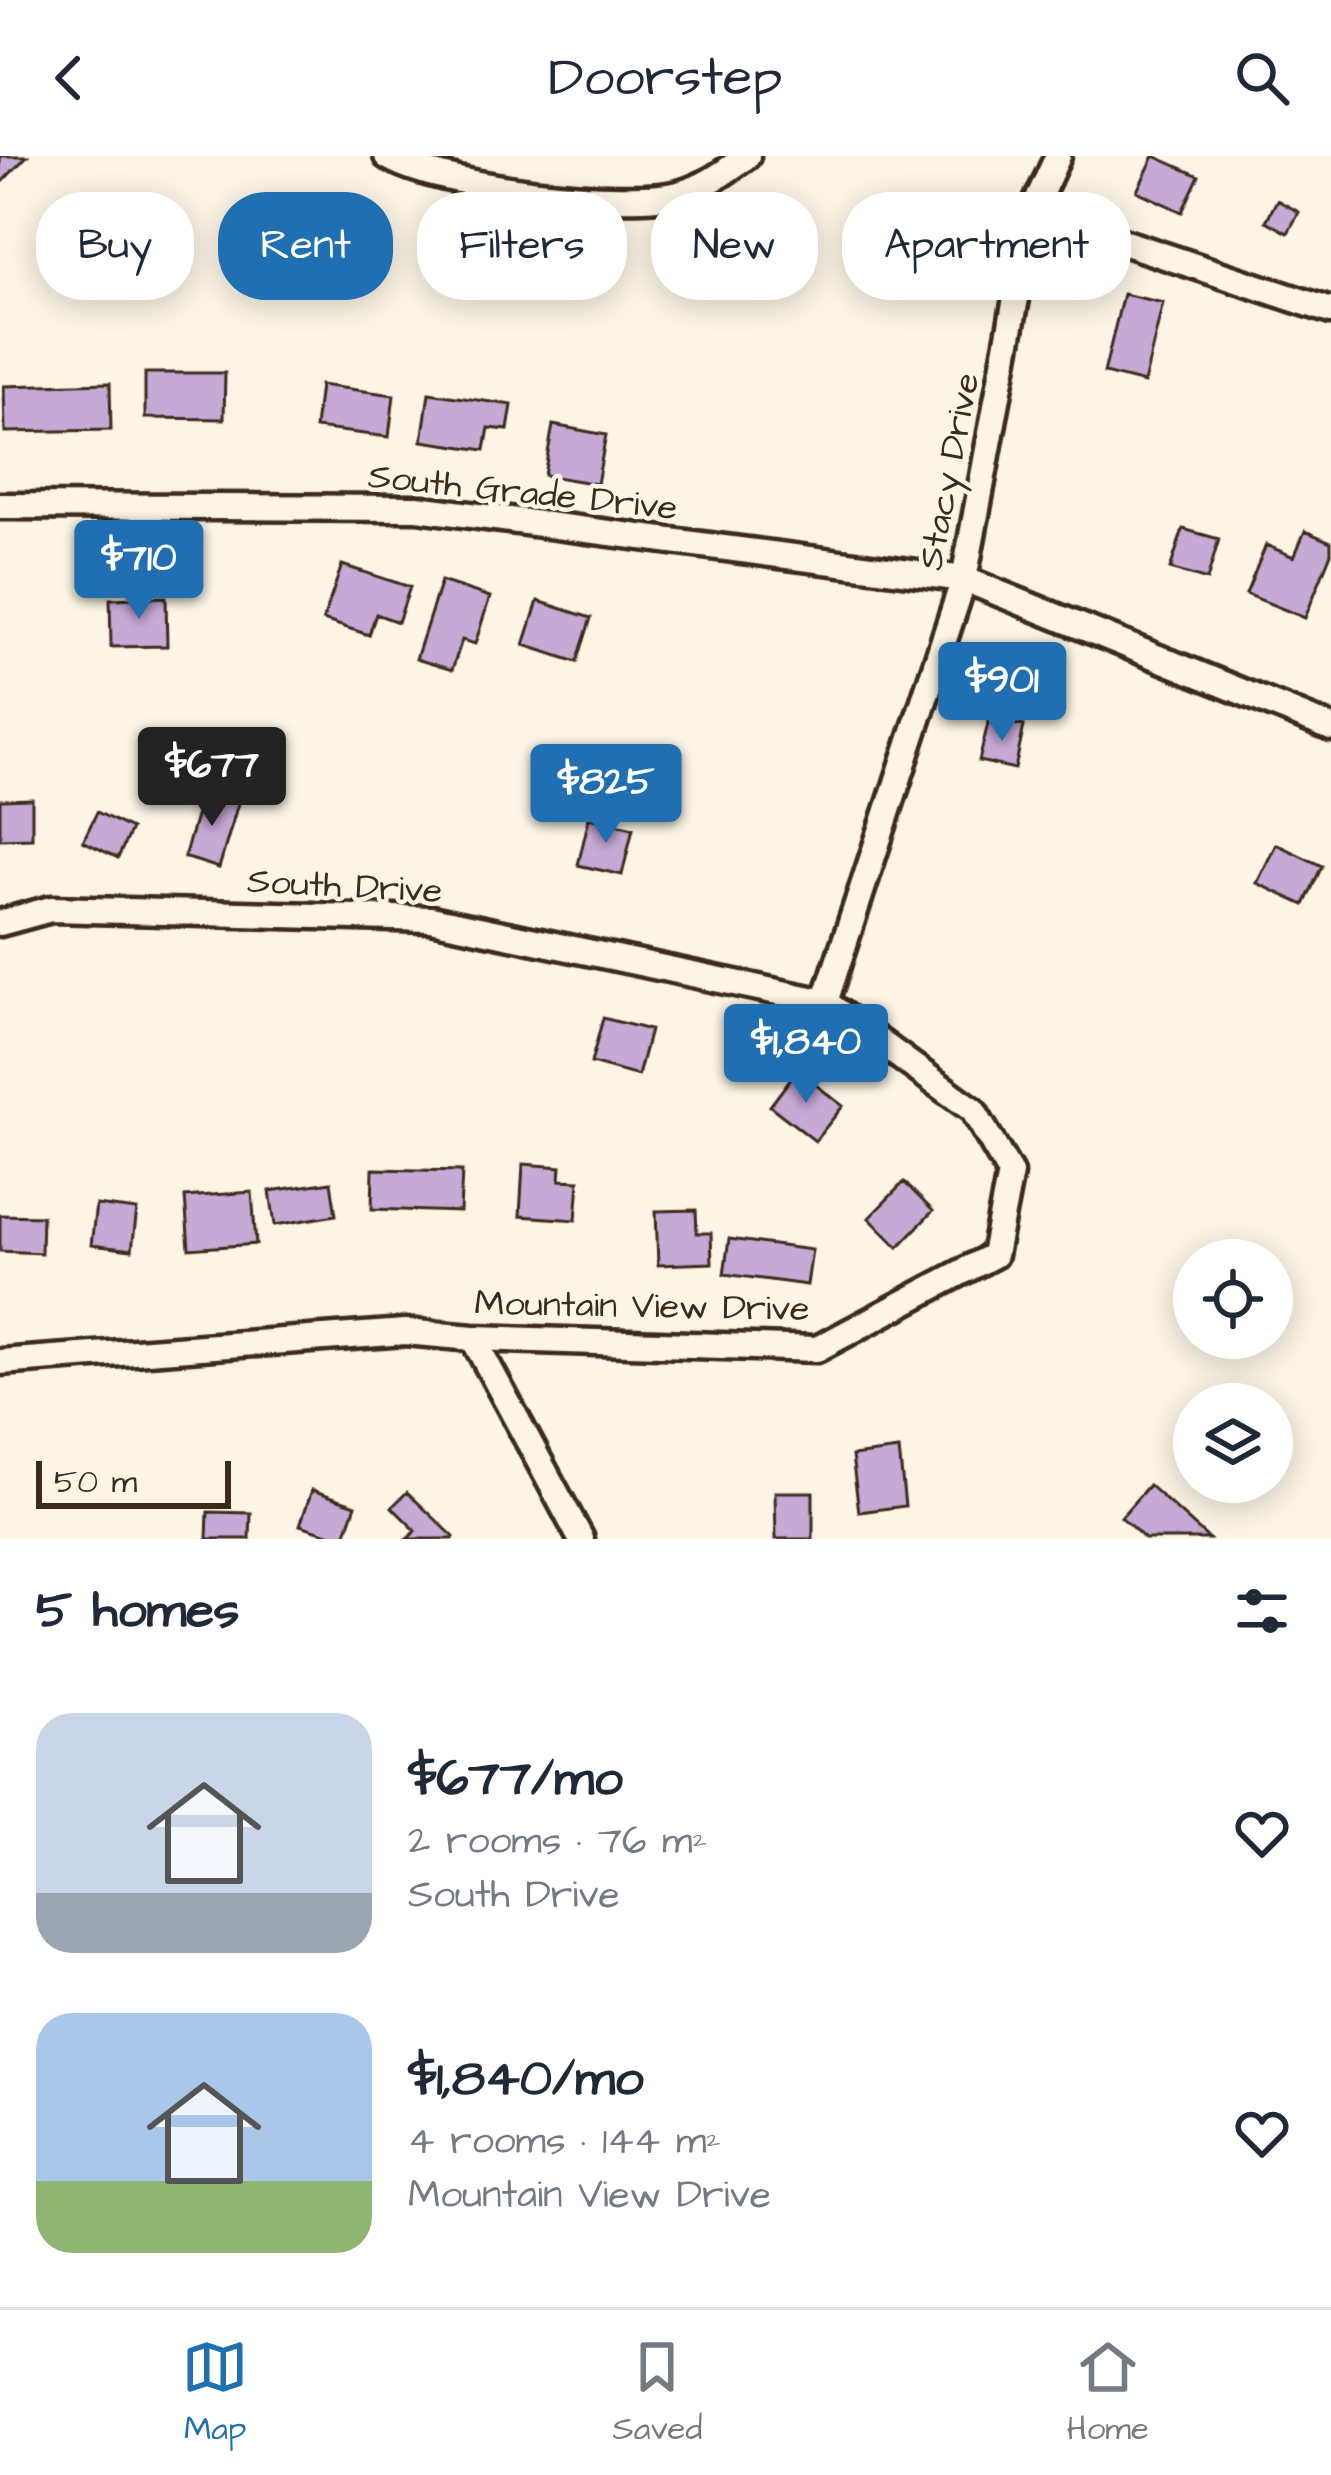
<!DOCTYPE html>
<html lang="en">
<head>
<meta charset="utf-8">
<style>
	:root { --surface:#fff; --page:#f6f6f7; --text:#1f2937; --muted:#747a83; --line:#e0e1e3; --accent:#1f6fb2 }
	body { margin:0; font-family:"Architects Daughter",sans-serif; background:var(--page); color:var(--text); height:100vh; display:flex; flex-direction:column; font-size:45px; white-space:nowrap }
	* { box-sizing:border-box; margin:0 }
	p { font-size:39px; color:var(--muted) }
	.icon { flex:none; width:66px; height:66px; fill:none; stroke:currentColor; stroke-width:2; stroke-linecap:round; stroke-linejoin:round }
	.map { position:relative; height:1383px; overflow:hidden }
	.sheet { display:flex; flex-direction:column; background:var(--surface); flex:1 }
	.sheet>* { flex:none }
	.banner { position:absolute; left:36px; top:36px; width:1260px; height:108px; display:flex; gap:24px }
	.buttons { position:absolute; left:1173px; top:1083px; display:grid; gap:24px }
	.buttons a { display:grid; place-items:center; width:120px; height:120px; border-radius:50%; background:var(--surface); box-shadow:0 6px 30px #0003; font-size:60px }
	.scale { position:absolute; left:36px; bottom:30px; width:195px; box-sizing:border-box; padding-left:12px; border:6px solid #3b2a1e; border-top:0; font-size:33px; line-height:42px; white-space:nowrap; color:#3b2a1e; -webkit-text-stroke:9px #fcf5e5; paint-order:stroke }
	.price { position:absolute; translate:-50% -102px; padding:0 27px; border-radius:12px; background:var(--accent); color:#fff; font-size:39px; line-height:78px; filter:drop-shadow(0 3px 6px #0008) }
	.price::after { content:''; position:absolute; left:50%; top:72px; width:36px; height:27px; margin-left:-18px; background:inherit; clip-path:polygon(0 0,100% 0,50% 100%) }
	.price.selected { background:#222; color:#fff }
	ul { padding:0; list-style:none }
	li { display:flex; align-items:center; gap:36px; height:300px; padding:0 36px }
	li span { display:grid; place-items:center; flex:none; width:336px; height:240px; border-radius:36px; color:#555 }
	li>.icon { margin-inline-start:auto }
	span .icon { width:144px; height:144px; fill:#fffc; stroke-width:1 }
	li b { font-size:51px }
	h2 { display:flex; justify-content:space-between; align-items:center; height:144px; padding:0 36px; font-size:51px }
	.pill { padding:0 42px; border-radius:48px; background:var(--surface); box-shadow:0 6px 30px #0003; font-size:42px; line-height:108px }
	.pill.selected { background:var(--accent); color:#fff }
	header { display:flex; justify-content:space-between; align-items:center; height:156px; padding:0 36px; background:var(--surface); font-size:54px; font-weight:600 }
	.tab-bar { display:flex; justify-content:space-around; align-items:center; height:168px; border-top:3px solid var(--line); background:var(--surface); font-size:33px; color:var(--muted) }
	.tab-bar a { display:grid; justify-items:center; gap:6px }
	.tab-bar .selected { color:var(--accent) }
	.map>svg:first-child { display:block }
	.building { fill:#c7a9d5; stroke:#3b2a1e; stroke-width:3 }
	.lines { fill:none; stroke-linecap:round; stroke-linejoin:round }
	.street-casing { stroke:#3b2a1e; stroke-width:33 }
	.street { stroke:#fcf5e5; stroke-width:24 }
	.labels { text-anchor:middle; stroke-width:9; stroke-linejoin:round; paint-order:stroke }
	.street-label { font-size:36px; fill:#3b2a1e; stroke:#fcf5e5 }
</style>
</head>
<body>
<header><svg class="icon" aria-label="back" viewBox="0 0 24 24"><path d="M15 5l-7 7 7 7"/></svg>Doorstep<svg class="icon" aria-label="search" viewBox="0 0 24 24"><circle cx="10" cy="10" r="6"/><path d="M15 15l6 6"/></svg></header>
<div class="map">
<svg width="1331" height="1383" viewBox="0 0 1331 1383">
	<rect width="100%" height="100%" fill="#fcf5e5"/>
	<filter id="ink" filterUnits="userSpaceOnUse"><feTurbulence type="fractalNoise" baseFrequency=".00833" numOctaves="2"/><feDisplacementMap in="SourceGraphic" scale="24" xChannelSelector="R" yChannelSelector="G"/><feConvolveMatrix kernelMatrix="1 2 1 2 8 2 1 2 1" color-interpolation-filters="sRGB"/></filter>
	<g filter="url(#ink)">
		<!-- building -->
		<path class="building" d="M0 0H27L0 28Z
			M1154 0 1199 20 1182 56 1137 35Z
			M1277 44 1299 56 1288 77 1266 65Z
			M1123 138 1163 147 1144 227 1104 217Z
			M145 217H225L224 263 145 262Z
			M110 227 111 274 5 276 4 230Z
			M320 229 394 239 389 281 315 272Z
			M429 237 512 249 508 274 489 272 485 294 422 285Z
			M553 269 606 279 597 328 544 319Z
			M1183 373 1219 383 1207 424 1170 413Z
			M1305 375 1331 386V397L1305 462 1246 438 1266 389 1294 401Z
			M342 409 410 431 398 466 376 458 369 479 323 464Z
			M441 425 490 441 475 488 462 484 452 514 416 503Z
			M166 441 167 490 111 491 110 443Z
			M538 445 591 462 577 506 524 489Z
			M989 563 1024 570 1015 613 979 605Z
			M204 634 239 644 219 712 184 701Z
			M32 643V682L0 683V644Z
			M97 656 131 673 118 702 83 685Z
			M589 662 633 672 622 719 578 709Z
			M1276 688 1322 710 1304 749 1257 727Z
			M603 862 650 874 638 920 591 907Z
			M797 914 843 950 815 985 770 950Z
			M523 1008 561 1011 560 1024 579 1025 576 1064 520 1060Z
			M373 1013 462 1015 460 1056 372 1053Z
			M331 1026 336 1059 275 1069 270 1035Z
			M904 1026 933 1055 898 1091 869 1062Z
			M252 1036 256 1088 189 1093 185 1041Z
			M96 1049 137 1054 132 1094 91 1089Z
			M696 1054 697 1077H711L712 1107 658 1109 656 1055Z
			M0 1059 42 1060 41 1097 0 1095Z
			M729 1083 812 1094 807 1129 724 1118Z
			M899 1294 905 1350 859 1356 852 1300Z
			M1149 1329 1209 1383H1145L1121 1361Z
			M312 1334 356 1349 344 1383 300 1369Z
			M407 1336 454 1381 453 1383H407L416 1375 392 1351Z
			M775 1336H813V1383H776Z
			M208 1356 251 1357 250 1383H207Z"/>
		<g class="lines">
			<defs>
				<path id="street" d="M387 0C436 31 626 53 682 37 707 30 726 15 747 0
					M1032 56 1331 155
					M0 350 417 352 964 423 1331 572
					M0 767 51 753 431 763 825 846 973 954 1010 1017 994 1099 817 1193 473 1182 405 1176 0 1206
					M825 846 964 423 1032 56 1058 0
					M473 1182 581 1383"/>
			</defs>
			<!-- street casing -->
			<use href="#street" class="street-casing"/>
			<!-- street -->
			<use href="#street" class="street"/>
		</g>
	</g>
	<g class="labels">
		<!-- street labels -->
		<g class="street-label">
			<text transform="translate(947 315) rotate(-79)" y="13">Stacy Drive</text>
			<text transform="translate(523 334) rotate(6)" y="13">South Grade Drive</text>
			<text transform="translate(345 728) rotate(3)" y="13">South Drive</text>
			<text transform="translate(642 1148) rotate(1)" y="13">Mountain View Drive</text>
		</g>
	</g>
</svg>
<div class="buttons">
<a><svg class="icon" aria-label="locate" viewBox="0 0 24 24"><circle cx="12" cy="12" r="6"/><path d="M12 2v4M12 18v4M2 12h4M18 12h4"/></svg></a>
<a><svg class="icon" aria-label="layers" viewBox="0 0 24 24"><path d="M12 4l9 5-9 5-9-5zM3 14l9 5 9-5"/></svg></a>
</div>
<div class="scale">50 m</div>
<b class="price" style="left:139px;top:466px">$710</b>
<b class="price" style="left:1002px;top:588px">$901</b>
<b class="price selected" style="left:212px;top:673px">$677</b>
<b class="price" style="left:606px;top:690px">$825</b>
<b class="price" style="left:806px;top:950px">$1,840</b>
<div class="banner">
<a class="pill">Buy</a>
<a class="pill selected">Rent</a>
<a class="pill">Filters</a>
<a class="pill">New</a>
<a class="pill">Apartment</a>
</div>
</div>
<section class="sheet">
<h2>5 homes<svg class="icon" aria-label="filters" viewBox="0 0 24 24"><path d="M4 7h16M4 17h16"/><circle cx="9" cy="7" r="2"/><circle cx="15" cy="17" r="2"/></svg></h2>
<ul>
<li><span style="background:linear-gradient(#c9d6e8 75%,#9aa5b1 0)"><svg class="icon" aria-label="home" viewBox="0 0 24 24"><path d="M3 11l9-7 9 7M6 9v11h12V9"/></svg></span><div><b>$677/mo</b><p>2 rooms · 76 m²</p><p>South Drive</p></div><svg class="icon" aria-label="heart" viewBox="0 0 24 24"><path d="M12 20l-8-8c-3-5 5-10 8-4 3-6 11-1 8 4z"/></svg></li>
<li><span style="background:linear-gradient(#a9c7e8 70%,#8fb573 0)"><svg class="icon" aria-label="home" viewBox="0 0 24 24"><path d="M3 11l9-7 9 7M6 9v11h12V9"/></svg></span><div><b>$1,840/mo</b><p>4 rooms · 144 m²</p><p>Mountain View Drive</p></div><svg class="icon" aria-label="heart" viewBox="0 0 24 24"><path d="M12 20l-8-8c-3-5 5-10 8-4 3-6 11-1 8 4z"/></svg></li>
</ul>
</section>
<nav class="tab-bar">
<a class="selected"><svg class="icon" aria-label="map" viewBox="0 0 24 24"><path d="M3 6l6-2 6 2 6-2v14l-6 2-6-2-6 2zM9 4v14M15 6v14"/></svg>Map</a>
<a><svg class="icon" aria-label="saved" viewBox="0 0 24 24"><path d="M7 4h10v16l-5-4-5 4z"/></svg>Saved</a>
<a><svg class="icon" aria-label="home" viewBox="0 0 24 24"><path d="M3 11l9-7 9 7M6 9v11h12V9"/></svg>Home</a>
</nav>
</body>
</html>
